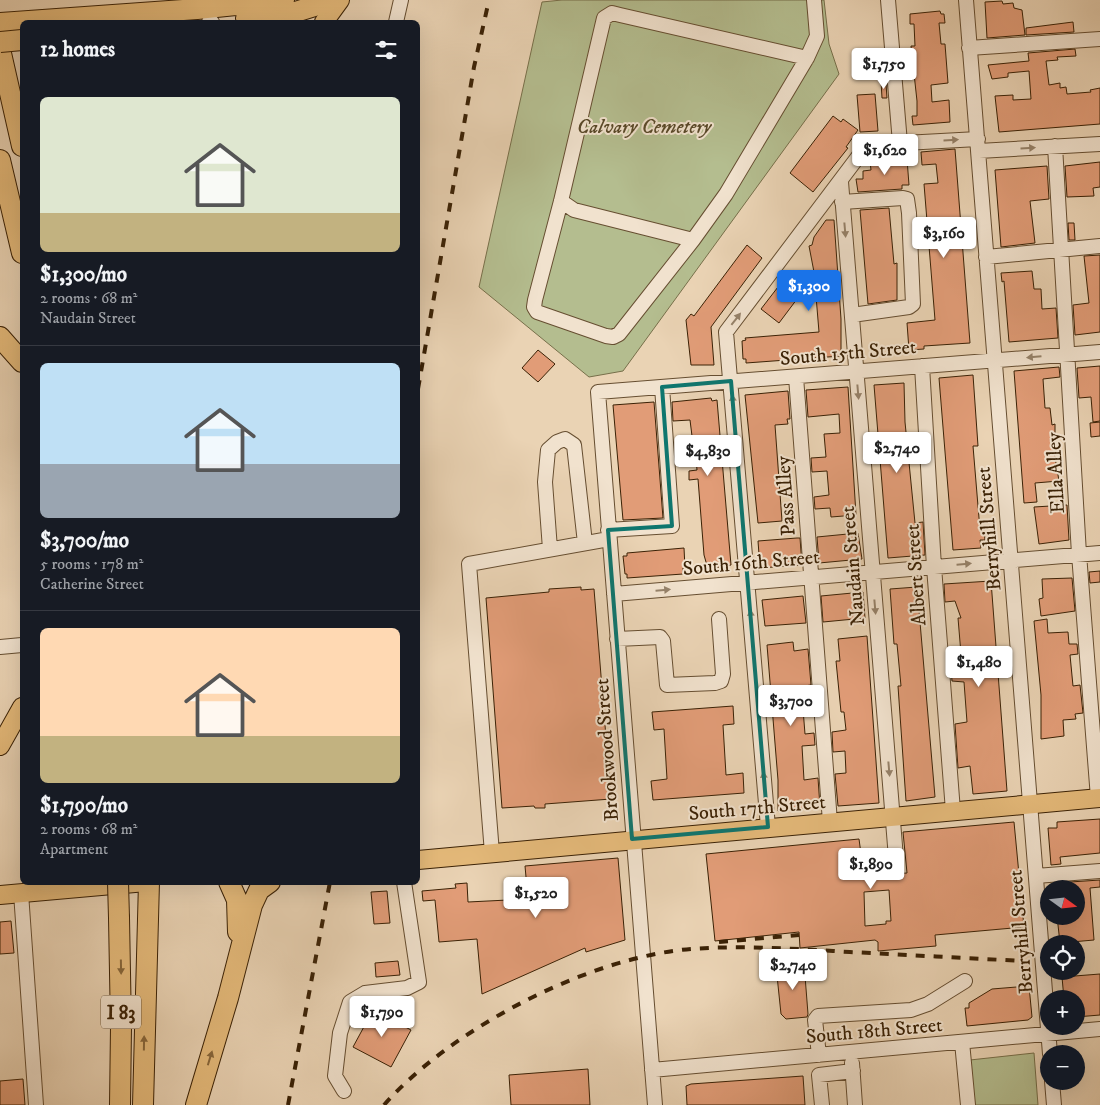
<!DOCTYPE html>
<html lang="en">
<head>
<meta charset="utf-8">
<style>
	:root { --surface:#171b24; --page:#20242c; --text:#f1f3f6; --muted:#9ea1a6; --line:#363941; --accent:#1a73e8 }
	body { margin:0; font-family:"IM FELL DW Pica",serif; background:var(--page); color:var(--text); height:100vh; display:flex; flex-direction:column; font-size:19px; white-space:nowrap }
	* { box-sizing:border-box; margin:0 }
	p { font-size:16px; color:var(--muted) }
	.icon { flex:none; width:28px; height:28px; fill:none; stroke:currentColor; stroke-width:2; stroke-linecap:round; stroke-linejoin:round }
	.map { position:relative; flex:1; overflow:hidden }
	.details { position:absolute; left:20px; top:20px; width:400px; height:865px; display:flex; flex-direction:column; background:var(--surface); border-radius:8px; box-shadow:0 5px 20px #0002 }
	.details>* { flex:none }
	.needle { width:32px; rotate:105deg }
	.controls { position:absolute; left:1040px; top:880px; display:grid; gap:10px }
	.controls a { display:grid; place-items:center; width:45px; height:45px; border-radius:50%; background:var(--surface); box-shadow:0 5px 20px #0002; font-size:25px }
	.price { position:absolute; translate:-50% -42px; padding:0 11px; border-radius:5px; background:#fff; color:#222; font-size:16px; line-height:32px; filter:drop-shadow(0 1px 2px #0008) }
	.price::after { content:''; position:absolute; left:50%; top:30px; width:15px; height:11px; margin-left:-8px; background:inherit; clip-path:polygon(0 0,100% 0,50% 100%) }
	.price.selected { background:var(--accent); color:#fff }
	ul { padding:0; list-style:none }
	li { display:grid; align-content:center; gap:10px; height:265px; padding:0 20px }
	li+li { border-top:1px solid var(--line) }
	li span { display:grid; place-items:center; height:155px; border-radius:8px; color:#555 }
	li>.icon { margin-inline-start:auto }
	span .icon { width:90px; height:90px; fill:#fffc; stroke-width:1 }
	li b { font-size:21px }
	h2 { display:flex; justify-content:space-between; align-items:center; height:60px; padding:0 20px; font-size:21px }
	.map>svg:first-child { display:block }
	.green { fill:#b4bd8f; stroke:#776f4a }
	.building { fill:#e19c77; stroke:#3a2105; fill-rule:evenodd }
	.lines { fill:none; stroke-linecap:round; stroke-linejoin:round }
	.minor-casing { stroke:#664e31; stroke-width:16 }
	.major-casing { stroke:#3a2105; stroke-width:20 }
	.highway-casing { stroke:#3a2105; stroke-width:22 }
	.minor { stroke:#f1e2ce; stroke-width:14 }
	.major { stroke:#e5ba7a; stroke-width:18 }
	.highway { stroke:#e5ba7a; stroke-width:20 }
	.rail { stroke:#3a2105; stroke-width:4; stroke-dasharray:9 9; stroke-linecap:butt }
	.highway-bridge-casing { stroke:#3a2105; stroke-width:22; stroke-linecap:butt }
	.highway-bridge { stroke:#e5ba7a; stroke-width:20 }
	.oneway { fill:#96826a }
	.oneway2 { fill:#87663a }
	.marked { fill:none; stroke:#0f766e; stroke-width:4; stroke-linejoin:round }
	.labels { text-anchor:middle; stroke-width:4; stroke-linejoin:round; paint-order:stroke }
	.shield { fill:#f1e2ce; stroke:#715b41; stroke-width:1 }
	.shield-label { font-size:19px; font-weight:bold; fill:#3a2105 }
	.park-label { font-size:20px; font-style:italic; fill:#584828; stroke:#f1e2ce }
	.street-label { font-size:20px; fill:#3a2105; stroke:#f1e2ce }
</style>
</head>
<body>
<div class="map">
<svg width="1100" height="1105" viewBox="0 0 1100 1105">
	<rect width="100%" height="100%" fill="#ead3b4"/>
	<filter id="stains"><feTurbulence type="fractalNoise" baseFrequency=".004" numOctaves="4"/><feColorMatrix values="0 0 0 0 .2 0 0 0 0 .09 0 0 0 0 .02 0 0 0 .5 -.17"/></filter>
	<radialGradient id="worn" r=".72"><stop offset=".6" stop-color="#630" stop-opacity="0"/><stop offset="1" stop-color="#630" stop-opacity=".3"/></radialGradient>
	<!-- green -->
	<path class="green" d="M562 0H824L829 44 839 74 623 371 589 377 479 287 542 2Z
		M1034 1053 1038 1105H974L970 1060Z"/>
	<!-- building -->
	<path class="building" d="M1002 1 1003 4 1013 3 1014 8 1022 10 1025 35 987 38 985 2Z
		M940 11 941 14H944L945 23H939L941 44H945L948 83 931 85 932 102 949 100 950 122 913 125 912 116H917V101L911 46H915L914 24H910V14Z
		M1073 22 1074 32 1026 35V28Z
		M1075 49 1076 56 1057 57 1058 60 1046 61 1049 85 1060 83V88L1066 87 1067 94 1091 92 1090 90 1100 88V124L999 132 995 96 1013 95V100L1031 99 1029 71 1008 73V77L992 79 988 65 1029 61 1028 53Z
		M881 81 886 84 887 98H882Z
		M875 94 878 131 860 132 857 95Z
		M833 116 841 122 843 119 858 130 846 147 848 148 813 192 790 173Z
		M955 149 970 343 924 346V349L909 350 907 323 935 320 924 184 938 183 936 164 922 165 921 152Z
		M907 159 909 185H902V189L858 192 856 179H863V171L871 170 870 161Z
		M1100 162V187L1093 188 1094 196 1067 197 1065 166Z
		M1047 166 1049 199 1030 201 1035 243 1001 247 995 170Z
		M889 208 894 264 897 263V300L868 304 860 210Z
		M826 220H834L841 319V356L746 363V359H743L742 341 746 340 745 338 819 332 814 272 809 246 812 245 814 237Z
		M1068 223H1074L1075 240H1069Z
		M747 245 762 258 711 327 714 365H691L686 320 691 314 694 316Z
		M1100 255V332L1075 335 1073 305 1089 303 1084 256Z
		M1032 271 1034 289H1041L1042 309 1056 308 1058 338 1009 342 1004 281 1002 282 1001 273Z
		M788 274 806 287 779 323 761 309Z
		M538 350 555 364 538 382 522 368Z
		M1100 366V421L1093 422 1091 397 1079 398 1077 368Z
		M1059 367 1060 377 1043 379 1045 408H1050L1052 425 1055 424V457L1059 481 1035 483 1037 502 1024 503 1014 371Z
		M973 375 978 446H973L979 518 982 530H984L985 540H980L981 548 953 550 939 378Z
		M904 383 905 422 915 523 923 522 925 555 888 558 874 385Z
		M848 387 856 515 831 517 830 508 815 509 814 497 829 495 827 471 812 472 811 458 826 457 824 434 840 433 839 414 808 417 806 390Z
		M788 391 790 419H787L788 424 775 425 782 521 758 523 745 395Z
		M711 398 712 401 717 400 731 565 708 569 704 555 698 479 689 480V471L697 470 694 436H692L690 420 673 421 672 402Z
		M654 402 663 518 623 520 613 405Z
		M1100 422V436L1091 437 1090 423Z
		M1067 505 1069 540 1039 544 1034 507Z
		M858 533 862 559 819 563 817 537Z
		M797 538H800L802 565 760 568 758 541Z
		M684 548 685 568H683V574L627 578V574H625L623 556H627V553Z
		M1100 571V582L1090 583 1089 572Z
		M1072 578 1075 611 1041 616 1039 599 1043 598 1042 579Z
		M991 581 1007 791 973 794 970 766 958 768 955 724 967 722 964 682 952 681 951 667 962 666 958 618H961L955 601 945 602 944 584Z
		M581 587V590L594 589 611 799 545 804V808H535L534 806 502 808 486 598 549 592V589Z
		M917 587 935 797 906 801 898 686H901L897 644H894L890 589Z
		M863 592 865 618 823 622 821 596Z
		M803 596 806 623 765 626 762 600Z
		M1047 619 1048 633 1068 632 1069 644H1077L1078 654 1070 655 1073 686 1080 685 1083 713 1075 714 1076 719 1063 720 1064 736 1041 739V695L1034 621Z
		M867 636 879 803 838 806 835 774 846 773 845 751 833 752 832 732 846 730 844 712H841L836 661H840L838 639Z
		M793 642 794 651 808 649 811 685 797 687V695L799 710 803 709 805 734 814 733 815 745 802 746 804 780 818 778 820 807 778 811V780L767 645Z
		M733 706 734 724 723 725 726 775 743 773 744 793 653 800 651 781 667 779 664 729 654 730 652 712Z
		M1100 819V853L1060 857 1061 864 1051 865 1048 828H1057V822Z
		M1014 822 1024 927 935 935 936 946 878 951V942L875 940 800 948 799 932 715 941 706 854 859 839 864 876 907 873 903 832ZM889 890 891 921H886V924L865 926 864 892Z
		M618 858 625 940 586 952 585 948 482 994 477 939 439 942 435 900 423 901 422 891 456 888 455 884 467 883 468 902 528 899 525 866Z
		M1100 880V887L1090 888 1094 940 1060 943 1057 916H1076V889H1056L1055 883Z
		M387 891 390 923 374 924 371 892Z
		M11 921 14 953 0 954V922Z
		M398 961 400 975 376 977 375 963Z
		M804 963 808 1014 807 1017 786 1019 781 1014 776 966Z
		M1100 974V1015L1076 1017V999H1064L1062 977Z
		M1029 986 1032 1017 1028 1020 967 1026 965 1008H969V1003L992 989Z
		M373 1010 411 1030 391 1067 353 1047Z
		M588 1069 590 1105H511L509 1075Z
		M803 1076 805 1105H687L686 1086 691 1084Z
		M23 1079 25 1105H0V1081Z"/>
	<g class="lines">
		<defs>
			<path id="minor" d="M888 0 900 143
				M966 0 1050 1054
				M209 22 210 21 212 22
				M396 22 401 0
				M969 48 1100 39
				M807 58 620 15 612 13 604 18 561 201 535 300 534 307 537 312 606 336 613 337 619 334 693 240 726 194 807 58 817 36 814 0
				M1055 146 1079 554 1098 798
				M979 151 1100 144
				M841 182 896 858
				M561 201 574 210 693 240
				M842 202 903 198 907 199 909 213 913 304 909 307 852 315
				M986 257 1100 246
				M922 366 934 567 953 811
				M796 377 830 822
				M608 530 672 526 662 387
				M550 549 545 482 548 450 557 442 565 439 574 445 585 543
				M614 594 1100 553
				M617 639 660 637 663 641 667 685 715 683 721 681 723 674 719 619
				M0 647 22 645
				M768 827 726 332 867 145 978 139
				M492 853 469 564 609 539
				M1036 876 1100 871
				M21 893 36 1105
				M962 1042 968 1105
				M819 1055 815 1020 818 1016 911 1010 928 1004 965 981
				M852 1063 855 1105
				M652 1070 1100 1029
				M1052 1081 1054 1105
				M344 1091 335 1076 340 1033 350 1002 365 993 407 988 419 982 404 882
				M655 1105 598 392 1100 352
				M822 1105 819 1075 853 1071"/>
			<path id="major" d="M324 22 340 0
				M0 746 22 707
				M418 860 1100 798
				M0 895 146 882"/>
			<path id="highway" d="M246 18 289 14 334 0
				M0 23 197 9 284 0
				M0 49 22 146
				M0 160 22 253
				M0 337 22 362
				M229 882 237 900 238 932
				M119 918 121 1027 120 1105
				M143 1105 149 882
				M196 1105 228 998 252 905 259 890 270 882"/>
		</defs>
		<!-- minor casing -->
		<use href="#minor" class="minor-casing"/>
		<!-- major casing -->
		<use href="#major" class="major-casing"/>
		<!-- highway casing -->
		<use href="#highway" class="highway-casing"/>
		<!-- minor -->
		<use href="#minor" class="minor"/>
		<!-- major -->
		<use href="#major" class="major"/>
		<!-- highway -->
		<use href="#highway" class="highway"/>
		<!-- rail -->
		<path class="rail" d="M418 389 474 67 489 0
			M719 942 799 935
			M288 1105 330 882
			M384 1105C452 1028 589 957 691 949 744 945 797 949 850 952 908 955 965 958 1023 961"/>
		<defs>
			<path id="highway-bridge" d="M0 42 22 40
				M118 882 119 918"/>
		</defs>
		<!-- highway-bridge casing -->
		<use href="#highway-bridge" class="highway-bridge-casing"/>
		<!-- highway-bridge -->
		<use href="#highway-bridge" class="highway-bridge"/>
	</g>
	<!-- one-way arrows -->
	<defs><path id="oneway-solid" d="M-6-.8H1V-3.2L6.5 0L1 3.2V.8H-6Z" transform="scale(1.25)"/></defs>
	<g class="oneway">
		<use href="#oneway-solid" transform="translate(951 140) rotate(-3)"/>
		<use href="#oneway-solid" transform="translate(1028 148) rotate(-4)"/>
		<use href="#oneway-solid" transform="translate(845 230) rotate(85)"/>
		<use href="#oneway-solid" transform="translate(736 319) rotate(-52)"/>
		<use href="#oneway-solid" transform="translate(1034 357) rotate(175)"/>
		<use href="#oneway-solid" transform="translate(858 392) rotate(85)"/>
		<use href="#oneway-solid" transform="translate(733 402) rotate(-95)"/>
		<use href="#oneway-solid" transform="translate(964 564) rotate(-5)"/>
		<use href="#oneway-solid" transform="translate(663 590) rotate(-5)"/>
		<use href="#oneway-solid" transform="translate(875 607) rotate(85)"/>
		<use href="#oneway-solid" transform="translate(751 617) rotate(-95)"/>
		<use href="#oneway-solid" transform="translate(889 769) rotate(85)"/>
		<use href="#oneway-solid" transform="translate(764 779) rotate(-95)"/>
	</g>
	<g class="oneway2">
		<use href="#oneway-solid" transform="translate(121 967) rotate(89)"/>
		<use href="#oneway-solid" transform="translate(144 1043) rotate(-89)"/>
		<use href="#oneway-solid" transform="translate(210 1058) rotate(-73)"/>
	</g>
	<!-- marked area -->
	<path class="marked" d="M731 381 768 827 632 839 608 530 672 526 662 387Z"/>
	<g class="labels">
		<!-- shield labels -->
		<rect class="shield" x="101" y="995.5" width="40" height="33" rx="4"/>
		<g class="shield-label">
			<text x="121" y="1019">I 83</text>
		</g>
		<!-- park labels -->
		<g class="park-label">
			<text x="644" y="133">Calvary Cemetery</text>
		</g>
		<!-- street labels -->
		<g class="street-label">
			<text transform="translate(848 352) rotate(-5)" y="7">South 15th Street</text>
			<text transform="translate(1055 473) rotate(-93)" y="7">Ella Alley</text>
			<text transform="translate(785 496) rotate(-94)" y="7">Pass Alley</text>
			<text transform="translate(988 529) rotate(-95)" y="7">Berryhill Street</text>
			<text transform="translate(751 562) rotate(-5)" y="7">South 16th Street</text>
			<text transform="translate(852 566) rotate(-95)" y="7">Naudain Street</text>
			<text transform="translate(915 575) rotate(-94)" y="7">Albert Street</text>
			<text transform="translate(606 750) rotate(-94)" y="7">Brookwood Street</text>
			<text transform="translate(757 807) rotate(-5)" y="7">South 17th Street</text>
			<text transform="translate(1020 932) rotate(-95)" y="7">Berryhill Street</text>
			<text transform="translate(874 1030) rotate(-5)" y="7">South 18th Street</text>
		</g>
	</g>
	<rect width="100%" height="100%" filter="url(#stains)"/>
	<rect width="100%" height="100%" fill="url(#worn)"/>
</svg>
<div class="controls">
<a><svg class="needle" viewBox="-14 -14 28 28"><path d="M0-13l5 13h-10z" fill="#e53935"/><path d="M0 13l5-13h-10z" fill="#9ea1a6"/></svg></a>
<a><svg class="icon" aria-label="locate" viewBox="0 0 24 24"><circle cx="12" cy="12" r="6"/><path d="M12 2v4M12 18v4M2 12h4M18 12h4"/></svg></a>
<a>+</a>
<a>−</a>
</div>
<b class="price" style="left:884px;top:90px">$1,750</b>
<b class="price" style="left:885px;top:176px">$1,620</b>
<b class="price" style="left:944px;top:259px">$3,160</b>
<b class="price selected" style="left:809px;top:312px">$1,300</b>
<b class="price" style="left:897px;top:474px">$2,740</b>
<b class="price" style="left:708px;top:477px">$4,830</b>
<b class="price" style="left:979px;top:688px">$1,480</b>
<b class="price" style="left:791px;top:727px">$3,700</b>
<b class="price" style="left:871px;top:890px">$1,890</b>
<b class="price" style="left:536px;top:919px">$1,520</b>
<b class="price" style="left:793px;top:991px">$2,740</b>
<b class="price" style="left:382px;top:1038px">$1,790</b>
<section class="details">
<h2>12 homes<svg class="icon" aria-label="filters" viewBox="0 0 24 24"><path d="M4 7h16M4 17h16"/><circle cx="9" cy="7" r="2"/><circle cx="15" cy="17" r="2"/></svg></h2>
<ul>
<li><span style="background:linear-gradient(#dfe7d0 75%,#c2b280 0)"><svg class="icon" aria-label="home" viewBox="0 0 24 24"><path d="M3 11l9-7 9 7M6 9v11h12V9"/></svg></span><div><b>$1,300/mo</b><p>2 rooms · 68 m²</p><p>Naudain Street</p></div></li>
<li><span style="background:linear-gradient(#bfe0f5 65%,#9aa5b1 0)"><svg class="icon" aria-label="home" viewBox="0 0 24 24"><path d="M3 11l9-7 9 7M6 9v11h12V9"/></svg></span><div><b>$3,700/mo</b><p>5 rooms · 178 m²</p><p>Catherine Street</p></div></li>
<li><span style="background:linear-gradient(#ffd9b3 70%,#c2b280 0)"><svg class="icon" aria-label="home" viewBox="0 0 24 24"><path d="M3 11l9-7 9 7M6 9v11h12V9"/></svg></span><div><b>$1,790/mo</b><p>2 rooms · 68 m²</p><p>Apartment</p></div></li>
</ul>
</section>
</div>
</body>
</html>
